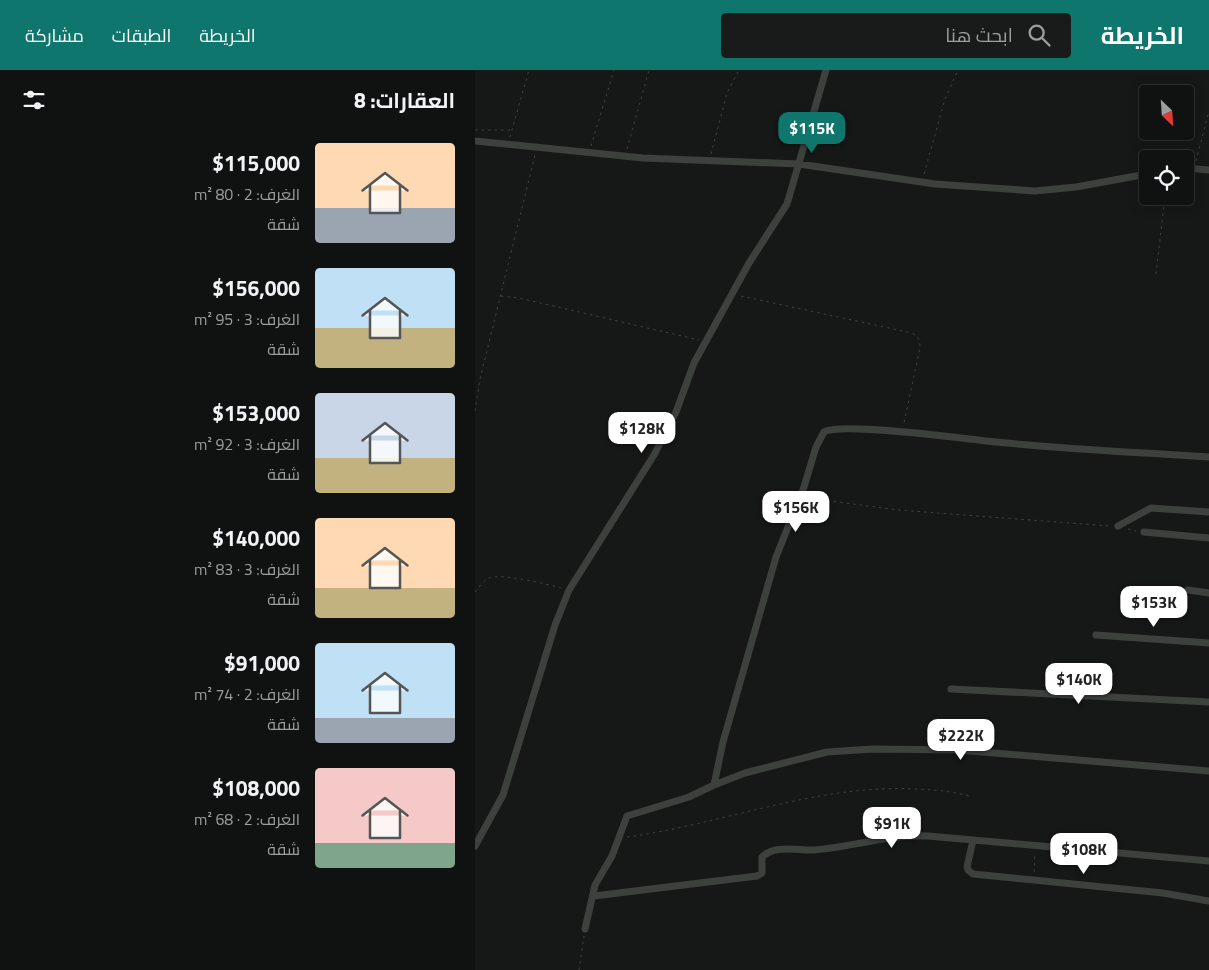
<!DOCTYPE html>
<html lang="ar">
<head>
<meta charset="utf-8">
<style>
	:root { --surface:#101211; --page:#191b1a; --text:#f1f3f6; --muted:#9c9e9f; --line:#303231; --accent:#0f766e }
	body { margin:0; font-family:"Titillium Web",Cairo,sans-serif; background:var(--page); color:var(--text); direction:rtl; height:100vh; display:flex; flex-direction:column; font-size:19px; white-space:nowrap }
	* { box-sizing:border-box; margin:0 }
	p { font-size:16px; color:var(--muted) }
	.icon { flex:none; width:28px; height:28px; fill:none; stroke:currentColor; stroke-width:2; stroke-linecap:round; stroke-linejoin:round }
	.map { position:relative; flex:1; overflow:hidden; direction:ltr }
	.sheet { display:flex; flex-direction:column; background:var(--surface); width:475px }
	.sheet>* { flex:none }
	.needle { width:32px; rotate:155deg }
	.controls { position:absolute; left:664px; top:15px; display:grid; gap:10px }
	.controls a { display:grid; place-items:center; width:55px; height:55px; border-radius:5px; background:var(--surface); box-shadow:0 2px 12px #0003,0 0 0 1px var(--line); font-size:25px }
	.price { position:absolute; translate:-50% -42px; padding:0 11px; border-radius:10px; background:#fff; color:#222; font-size:16px; line-height:32px; filter:drop-shadow(0 1px 2px #0008) }
	.price::after { content:''; position:absolute; left:50%; top:30px; width:15px; height:11px; margin-left:-8px; background:inherit; clip-path:polygon(0 0,100% 0,50% 100%) }
	.price.current { background:var(--accent); color:#fff }
	ul { padding:0; list-style:none }
	li { display:flex; align-items:center; gap:15px; height:125px; padding:0 20px }
	li span { display:grid; place-items:center; flex:none; width:140px; height:100px; border-radius:5px; color:#555 }
	li>.icon { margin-inline-start:auto }
	span .icon { width:60px; height:60px; fill:#fffc; stroke-width:1 }
	li b { font-size:21px }
	h2 { display:flex; justify-content:space-between; align-items:center; height:60px; padding:0 20px; font-size:21px }
	header { display:flex; align-items:center; gap:30px; box-sizing:border-box; height:70px; padding:0 25px; background:var(--accent); color:#fff }
	header strong { font-size:24px }
	nav { display:flex; gap:28px; margin-inline-start:auto; font-size:18px }
	.search { width:350px; height:45px; background:var(--page); display:flex; align-items:center; gap:12px; box-sizing:border-box; padding:0 18px; border-radius:5px; color:var(--muted); font-size:19px }
	main { display:flex; flex:1; min-height:0 }
	.map>svg:first-child { display:block }
	.lines { fill:none; stroke-linecap:round; stroke-linejoin:round }
	.path { stroke:#3f4540; stroke-width:1; stroke-dasharray:2.5 4; stroke-linecap:butt }
	.minor { stroke:#3c413d; stroke-width:7 }
</style>
</head>
<body>
<header>
<strong>الخريطة</strong>
<div class="search"><svg class="icon" aria-label="search" viewBox="0 0 24 24"><circle cx="10" cy="10" r="6"/><path d="M15 15l6 6"/></svg>ابحث هنا</div>
<nav><a>الخريطة</a><a>الطبقات</a><a>مشاركة</a></nav>
</header>
<main>
<div class="map">
<svg width="734" height="900" viewBox="0 0 734 900">
	<rect width="100%" height="100%" fill="#161817"/>
	<g class="lines">
		<!-- path -->
		<path class="path" d="M0 60H36
			M35 67 54 0
			M116 76 139 0
			M152 79 174 0
			M236 84 252 23 264 0
			M721 91 734 41
			M449 104 470 29 483 0
			M681 204 690 126
			M26 226 44 228 224 270
			M266 226 437 263C445 268 446 272 444 282L429 353
			M0 341 5 309 60 85
			M333 428 423 440 635 456
			M653 459 661 461
			M0 522C4 517 8 511 14 508 25 503 73 514 86 518
			M152 767C249 754 341 714 441 719 460 720 476 721 494 726
			M559 802 560 784
			M104 900 109 866"/>
		<!-- minor -->
		<path class="minor" d="M0 71 168 88 324 94 460 114 560 121 601 117 672 104
			M710 98 734 100
			M643 456 676 438 734 442
			M669 462 734 468
			M713 520 734 523
			M621 565 734 573
			M476 619 734 632
			M239 715 270 703 352 682 398 679 483 680 734 701
			M498 770 492 797 493 800 498 804 688 823 734 831
			M0 776 28 725 80 555 94 520 179 385 201 342 219 293 274 193 312 134 351 0
			M119 826 282 806 287 803V787C300 774 323 781 339 780 378 777 414 764 453 766L734 791
			M110 859 120 815 137 786 152 746 214 727 239 715 248 672 301 487 329 417 341 377 349 362C366 352 484 368 511 371 585 379 660 382 734 387"/>
	</g>
</svg>
<div class="controls">
<a><svg class="needle" viewBox="-14 -14 28 28"><path d="M0-13l5 13h-10z" fill="#e53935"/><path d="M0 13l5-13h-10z" fill="#9c9e9f"/></svg></a>
<a><svg class="icon" aria-label="locate" viewBox="0 0 24 24"><circle cx="12" cy="12" r="6"/><path d="M12 2v4M12 18v4M2 12h4M18 12h4"/></svg></a>
</div>
<b class="price current" style="left:337px;top:84px">$115K</b>
<b class="price" style="left:167px;top:384px">$128K</b>
<b class="price" style="left:321px;top:463px">$156K</b>
<b class="price" style="left:679px;top:558px">$153K</b>
<b class="price" style="left:604px;top:635px">$140K</b>
<b class="price" style="left:486px;top:691px">$222K</b>
<b class="price" style="left:417px;top:779px">$91K</b>
<b class="price" style="left:609px;top:805px">$108K</b>
</div>
<section class="sheet">
<h2>العقارات: 8<svg class="icon" aria-label="filters" viewBox="0 0 24 24"><path d="M4 7h16M4 17h16"/><circle cx="9" cy="7" r="2"/><circle cx="15" cy="17" r="2"/></svg></h2>
<ul>
<li><span style="background:linear-gradient(#ffd9b3 65%,#9aa5b1 0)"><svg class="icon" aria-label="home" viewBox="0 0 24 24"><path d="M3 11l9-7 9 7M6 9v11h12V9"/></svg></span><div><b>$115,000</b><p>الغرف: 2 · 80 m²</p><p>شقة</p></div></li>
<li><span style="background:linear-gradient(#bfe0f5 60%,#c2b280 0)"><svg class="icon" aria-label="home" viewBox="0 0 24 24"><path d="M3 11l9-7 9 7M6 9v11h12V9"/></svg></span><div><b>$156,000</b><p>الغرف: 3 · 95 m²</p><p>شقة</p></div></li>
<li><span style="background:linear-gradient(#c9d6e8 65%,#c2b280 0)"><svg class="icon" aria-label="home" viewBox="0 0 24 24"><path d="M3 11l9-7 9 7M6 9v11h12V9"/></svg></span><div><b>$153,000</b><p>الغرف: 3 · 92 m²</p><p>شقة</p></div></li>
<li><span style="background:linear-gradient(#ffd9b3 70%,#c2b280 0)"><svg class="icon" aria-label="home" viewBox="0 0 24 24"><path d="M3 11l9-7 9 7M6 9v11h12V9"/></svg></span><div><b>$140,000</b><p>الغرف: 3 · 83 m²</p><p>شقة</p></div></li>
<li><span style="background:linear-gradient(#bfe0f5 75%,#9aa5b1 0)"><svg class="icon" aria-label="home" viewBox="0 0 24 24"><path d="M3 11l9-7 9 7M6 9v11h12V9"/></svg></span><div><b>$91,000</b><p>الغرف: 2 · 74 m²</p><p>شقة</p></div></li>
<li><span style="background:linear-gradient(#f6c9c9 75%,#7fa58c 0)"><svg class="icon" aria-label="home" viewBox="0 0 24 24"><path d="M3 11l9-7 9 7M6 9v11h12V9"/></svg></span><div><b>$108,000</b><p>الغرف: 2 · 68 m²</p><p>شقة</p></div></li>
</ul>
</section>
</main>
</body>
</html>
